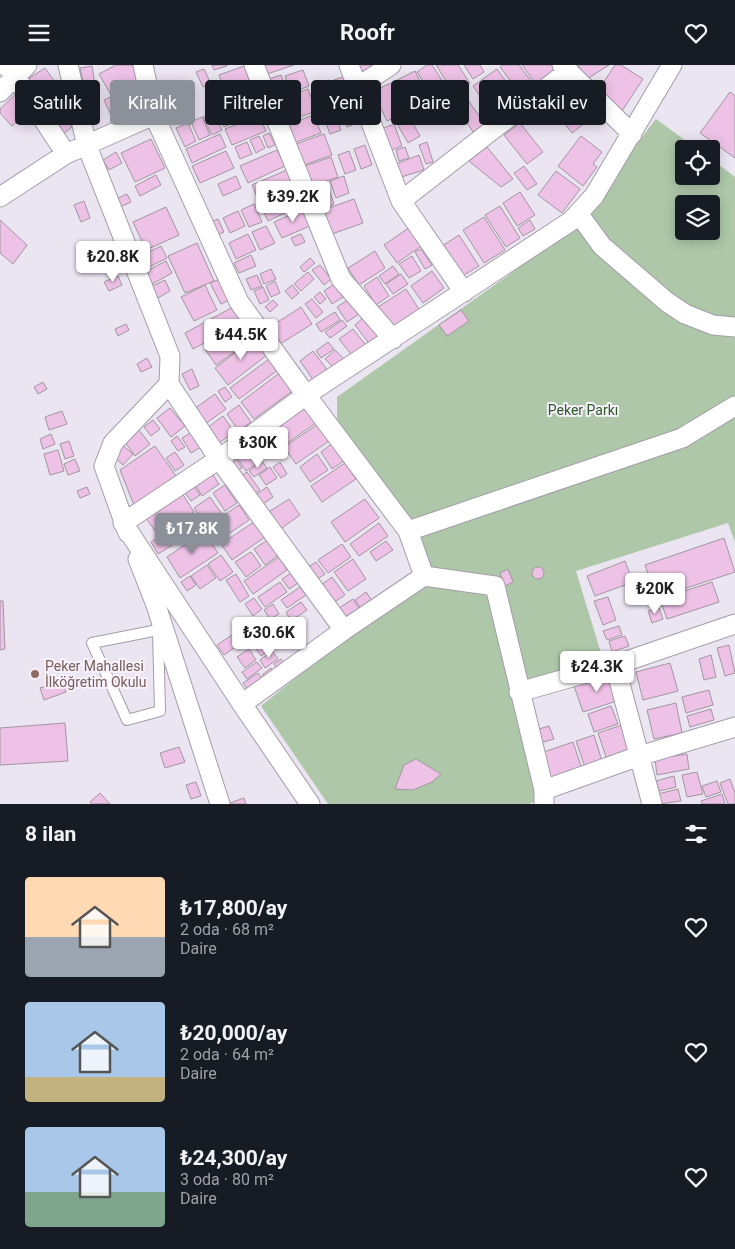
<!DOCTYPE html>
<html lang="tr">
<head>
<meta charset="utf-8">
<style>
	:root { --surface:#171b24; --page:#20242c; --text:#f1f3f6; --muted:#9ea1a6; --accent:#8c9099 }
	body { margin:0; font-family:Roboto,sans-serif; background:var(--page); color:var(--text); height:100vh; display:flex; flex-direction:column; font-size:19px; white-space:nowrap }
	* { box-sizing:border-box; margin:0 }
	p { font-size:16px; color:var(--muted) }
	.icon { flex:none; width:28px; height:28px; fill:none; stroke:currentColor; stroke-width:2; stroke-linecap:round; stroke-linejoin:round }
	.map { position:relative; height:739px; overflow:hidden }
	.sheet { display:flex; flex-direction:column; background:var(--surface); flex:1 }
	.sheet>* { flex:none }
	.top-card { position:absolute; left:15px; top:15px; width:705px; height:45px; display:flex; gap:10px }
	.controls { position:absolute; left:675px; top:75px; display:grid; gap:10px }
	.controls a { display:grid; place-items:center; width:45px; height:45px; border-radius:5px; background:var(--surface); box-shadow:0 2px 12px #0003; font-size:25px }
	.price { position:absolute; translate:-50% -42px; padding:0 11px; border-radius:5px; background:#fff; color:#222; font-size:16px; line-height:32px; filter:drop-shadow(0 1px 2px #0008) }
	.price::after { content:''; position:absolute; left:50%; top:30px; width:15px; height:11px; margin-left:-8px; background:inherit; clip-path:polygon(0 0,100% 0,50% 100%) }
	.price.on { background:var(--accent); color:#fff }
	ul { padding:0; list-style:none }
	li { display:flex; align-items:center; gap:15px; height:125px; padding:0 25px }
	li span { display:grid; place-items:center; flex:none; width:140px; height:100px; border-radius:5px; color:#555 }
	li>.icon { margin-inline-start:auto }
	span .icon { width:60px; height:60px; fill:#fffc; stroke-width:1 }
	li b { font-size:21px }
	h2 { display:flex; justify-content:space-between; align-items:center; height:60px; padding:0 25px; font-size:21px }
	.chip { padding:0 18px; border-radius:5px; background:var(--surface); box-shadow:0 2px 12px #0003; font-size:18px; line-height:45px }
	.chip.on { background:var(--accent); color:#fff }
	header { display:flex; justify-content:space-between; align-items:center; height:65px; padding:0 25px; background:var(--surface); font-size:22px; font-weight:700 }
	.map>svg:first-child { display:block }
	.green { fill:#adc7a8; fill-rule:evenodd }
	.building { fill:#eec2e7; stroke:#a1969f }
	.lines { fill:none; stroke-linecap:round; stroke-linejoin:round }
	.lane-casing { stroke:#a39da9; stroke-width:12 }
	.street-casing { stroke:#a39da9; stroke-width:21 }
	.lane { stroke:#fff; stroke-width:10 }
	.street { stroke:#fff; stroke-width:19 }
	.education-dot { fill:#8d6e63; stroke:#f8f1fe; stroke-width:2 }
	.labels { text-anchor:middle; stroke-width:4; stroke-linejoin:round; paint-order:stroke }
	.park-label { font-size:14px; fill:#2b5a23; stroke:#f8f1fe }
	.education-label { font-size:14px; fill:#785e54; stroke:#f8f1fe; text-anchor:start }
</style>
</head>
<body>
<header><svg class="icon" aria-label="menu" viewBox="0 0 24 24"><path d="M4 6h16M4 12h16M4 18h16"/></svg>Roofr<svg class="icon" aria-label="heart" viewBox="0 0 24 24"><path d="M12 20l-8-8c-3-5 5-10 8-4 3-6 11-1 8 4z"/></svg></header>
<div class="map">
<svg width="735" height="739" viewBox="0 0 735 739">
	<rect width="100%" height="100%" fill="#ebe4f1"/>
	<!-- green -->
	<path class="green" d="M656 54 697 84H684V111H711V94L735 112V477L728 458 576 506 604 598 522 621 538 735 529 739H328L261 641 427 506 414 469 337 355V332L565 170ZM684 139H711V166H684Z"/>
	<!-- building -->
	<path class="building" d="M116 0H137L144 13 111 30 99 9Z
		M212 0H227V1L214 5Z
		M264 0H294L267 9Z
		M358 0H379L360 7Z
		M427 0H432L452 31 438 40 417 7Z
		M436 0H458L470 18 454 29Z
		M464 0H480L484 7 473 14Z
		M502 0H519L531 16 518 26 500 2Z
		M522 0H556L558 3 536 19Z
		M578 0H609L587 14Z
		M615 0H621L643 14 622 46 596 29Z
		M92 1 95 20 84 22 80 3Z
		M244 1 250 16 225 26 219 10Z
		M45 3 59 23 42 34 28 14Z
		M204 4 211 19 203 22 196 7Z
		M497 4 519 35 495 52 473 21Z
		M303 5 309 21 291 28 285 11Z
		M415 6 432 42 415 51 397 15Z
		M281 10 287 25 275 30 269 14Z
		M348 10 354 29 341 34 334 15Z
		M329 15 338 40 324 44 315 20Z
		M396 16 410 46 387 56 373 26Z
		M138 19 148 40 114 57 104 35Z
		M571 20 595 50 572 68 548 38Z
		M252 23 262 46 224 62 214 39Z
		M308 24 316 46 286 57 278 35Z
		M730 27 735 31V93L700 68Z
		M15 30 29 45 12 61 0 48V44Z
		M54 31 64 43 54 51 44 39Z
		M353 31 357 42 343 47 339 36Z
		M465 31 485 59 473 67 454 39Z
		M333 43 341 65 330 69 322 47Z
		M356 44 360 57 347 62 342 49Z
		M214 48 222 65 212 70 203 52Z
		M314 50 321 68 294 78 288 59Z
		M408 50 420 71 408 78 396 57Z
		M259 51 266 66 232 80 225 64Z
		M64 52 72 62 63 69 55 59Z
		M202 52 210 70 199 75 191 57Z
		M188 58 196 76 185 82 176 63Z
		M520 58 543 87 527 99 504 70Z
		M394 59 402 81 388 86 381 64Z
		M269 68 275 80 268 83 263 71Z
		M220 69 226 82 192 98 186 84Z
		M324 69 332 90 304 100 296 79Z
		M259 71 265 83 256 88 250 75Z
		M581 71 602 87 593 99 597 102 583 121 558 101Z
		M151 74 165 103 135 117 121 88Z
		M247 77 252 89 240 94 235 82Z
		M427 77 433 97 426 99 419 80Z
		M365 80 372 100 361 104 354 84Z
		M405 82 409 93 399 96 396 85Z
		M487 82 513 114 501 122 469 96Z
		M277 85 285 101 248 118 240 101Z
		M226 86 234 103 200 118 192 101Z
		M349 86 356 105 345 109 338 90Z
		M116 87 122 98 109 105 103 95Z
		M419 90 424 105 401 112 396 99Z
		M331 92 338 112 312 121 305 101Z
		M524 101 537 119 527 125 514 108Z
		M287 105 294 120 259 136 252 120Z
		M556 106 580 124 562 148 538 130Z
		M156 110 161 120 140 131 135 121Z
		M236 111 241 123 223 131 218 119Z
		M344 111 349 128 336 133 330 116Z
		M327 119 334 139 320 144 313 123Z
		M296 122 304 139 268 156 260 138Z
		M520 127 535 150 517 161 503 138Z
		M127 129 131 137 120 142 116 134Z
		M354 134 363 158 332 169 323 145Z
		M84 136 90 153 81 157 74 140Z
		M254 139 262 157 249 162 241 145Z
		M500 141 520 173 506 182 485 150Z
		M166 142 179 170 146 185 133 157Z
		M304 144 312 160 282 173 274 157Z
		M238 146 245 161 230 168 223 153Z
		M484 152 505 185 484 198 463 165Z
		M218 154 224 167 215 171 209 158Z
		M0 155 27 180 13 199 0 188Z
		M530 155 535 164 523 171 518 163Z
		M266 161 275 178 260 185 252 167Z
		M410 162 423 180 397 198 384 180Z
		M248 169 256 185 236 194 229 178Z
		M301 169 305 177 295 181 291 173Z
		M459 170 479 201 459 213 439 183Z
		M197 178 214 216 185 228 168 191Z
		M161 181 167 193 145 204 139 192Z
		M421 184 432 200 425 204 415 187Z
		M375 186 385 203 359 220 348 203Z
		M251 190 256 201 239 208 234 198Z
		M412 191 421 206 409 213 399 199Z
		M310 193 315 198 304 207 300 202Z
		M166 196 172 208 152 219 145 207Z
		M320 200 331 214 324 220 312 205Z
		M393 201 399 209 385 219 379 211Z
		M271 204 276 214 264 219 260 209Z
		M432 206 444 223 423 238 411 221Z
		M308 207 314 214 301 226 294 219Z
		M401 209 408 219 393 229 386 219Z
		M257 210 262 221 251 225 246 214Z
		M118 211 122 220 109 226 104 217Z
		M377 212 389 231 376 240 364 221Z
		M220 214 230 235 221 239 210 218Z
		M165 215 170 226 156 234 150 222Z
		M275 216 280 228 271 232 266 221Z
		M334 219 343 232 332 239 324 226Z
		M205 220 217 245 194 256 181 232Z
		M292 220 299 228 292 234 285 226Z
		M263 222 269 235 260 239 254 226Z
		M406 224 420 246 392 264 378 242Z
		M320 227 326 234 320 239 314 232Z
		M352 232 362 247 347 257 337 242Z
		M312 234 323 247 316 253 305 239Z
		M273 235 278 240 270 247 265 242Z
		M235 241 243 257 193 284 185 268Z
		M301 242 312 259 277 281 267 264Z
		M461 245 469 256 447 271 439 260Z
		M335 247 340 255 321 267 316 259Z
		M364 252 381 273 371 281 355 260Z
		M342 255 347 261 330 273 325 267Z
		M242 257 254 273 216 300 205 284Z
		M126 259 129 265 118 271 115 264Z
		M353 264 368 283 354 293 339 274Z
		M254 273 267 290 228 320 215 303Z
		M328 277 334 284 321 293 316 286Z
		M335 285 345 295 335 304 325 294Z
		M313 286 328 306 314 316 300 296Z
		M147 293 152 302 141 307 137 299Z
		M269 294 278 305 239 334 230 323Z
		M192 304 199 321 190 325 182 309Z
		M282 306 295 324 254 354 241 337Z
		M43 317 47 324 38 329 34 322Z
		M225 322 232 332 225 337 218 326Z
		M215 329 226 344 205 359 194 344Z
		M239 340 251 357 239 366 227 349Z
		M306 340 317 357 283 381 271 364Z
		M170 343 185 361 171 372 157 353Z
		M62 346 67 359 49 365 45 352Z
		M223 351 234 367 219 378 207 363Z
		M153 355 160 364 151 371 144 362Z
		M318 359 329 376 296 399 284 382Z
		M138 364 150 379 135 391 124 376Z
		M192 367 201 382 191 388 182 373Z
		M268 368 275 378 262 387 254 377Z
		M51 369 55 379 43 384 40 374Z
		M177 371 185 382 178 386 171 376Z
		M69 376 74 391 65 394 60 379Z
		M333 378 345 395 332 404 321 387Z
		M121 379 133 389 123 400 111 389Z
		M252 380 262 395 246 406 236 391Z
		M155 381 176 411 134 440 120 405Z
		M275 381 279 386 267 394 264 389Z
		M58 385 64 406 50 410 44 389Z
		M175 387 184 400 175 406 166 393Z
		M317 389 328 405 310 417 300 402Z
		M235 392 242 403 234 409 227 398Z
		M75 394 80 406 68 410 64 399Z
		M262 396 267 403 254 412 249 406Z
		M280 397 287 409 281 413 273 402Z
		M345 398 356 414 322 437 311 421Z
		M270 402 277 413 266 420 259 410Z
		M211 407 219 419 202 431 194 418Z
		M247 407 260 425 250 431 238 413Z
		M192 419 200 430 191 436 183 425Z
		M225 420 237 438 225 446 213 428Z
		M87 422 90 429 80 433 77 426Z
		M267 422 273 432 263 439 257 429Z
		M180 425 194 447 158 470 143 449Z
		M210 432 222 449 206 460 194 443Z
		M289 434 300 450 279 465 267 448Z
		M365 434 379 453 345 477 331 457Z
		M239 440 249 455 215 478 205 463Z
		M254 457 265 472 232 495 221 479Z
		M379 458 388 471 359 491 350 479Z
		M172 464 179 476 158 489 151 477Z
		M204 467 218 488 180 513 167 492Z
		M724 473 735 507 656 533 645 500Z
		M269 474 280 489 265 500 254 484Z
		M386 476 393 485 376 496 370 487Z
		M342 479 351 492 328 508 318 495Z
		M251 487 261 501 246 512 235 497Z
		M221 490 233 507 220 516 208 499Z
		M279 492 287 505 253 529 244 516Z
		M353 494 366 514 348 526 334 507Z
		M625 496 633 517 595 531 587 511Z
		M316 497 325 509 313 517 305 504Z
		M207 500 216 513 200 524 191 511Z
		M532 508a6 6 0 1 1 12 0a6 6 0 1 1-12 0Z
		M508 504 513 517 505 521 500 508Z
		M291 508 298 518 289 524 282 514Z
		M236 509 249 531 240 537 226 515Z
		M190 511 196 520 187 526 181 517Z
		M332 512 345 530 330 540 318 522Z
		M280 517 287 527 265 542 258 532Z
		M712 517 719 537 667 554 660 534Z
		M300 522 306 530 287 543 281 535Z
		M366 527 374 539 363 547 355 535Z
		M608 532 616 555 603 560 594 536Z
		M254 533 262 544 253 551 245 539Z
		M353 534 362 548 348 557 339 543Z
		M0 536H3L5 584 0 585Z
		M301 537 307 545 291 556 286 547Z
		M273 539 279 549 270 554 264 545Z
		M659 543 663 554 652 558 648 546Z
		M257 553 264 564 249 575 241 563Z
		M619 561 622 570 607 575 603 566Z
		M238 566 245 575 224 590 217 580Z
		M625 571 629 581 612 587 609 576Z
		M266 572 273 582 261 591 253 580Z
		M729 580 735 608 725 611 717 583Z
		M249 584 256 595 245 603 237 592Z
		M272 586 278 594 265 603 260 595Z
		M711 590 716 612 704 615 699 594Z
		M281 594 285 600 278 605 274 599Z
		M257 597 262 603 247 614 242 607Z
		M670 598 678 626 643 635 636 607Z
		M271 603 277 610 267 617 262 610Z
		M258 608 265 618 250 628 243 618Z
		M611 609 620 635 583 647 574 621Z
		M62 616 66 627 44 635 40 623Z
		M709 625 713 640 686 648 682 632Z
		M676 638 682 668 654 674 647 645Z
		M611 641 618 659 594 667 588 649Z
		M711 644 714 655 690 662 687 651Z
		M65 658 68 696 0 700V663Z
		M625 659 634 683 606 692 598 668Z
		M549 661 554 674 536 679 532 666Z
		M594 670 602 696 585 702 576 676Z
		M573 677 582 704 547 716 538 689Z
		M179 682 185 697 165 703 160 688Z
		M687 689 689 704 657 710 655 694Z
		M416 694 441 709 432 717 413 725 395 724 404 700Z
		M697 707 703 729 687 732 682 710Z
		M674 711 676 722 659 726 656 716Z
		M730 714 735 728V739H728L720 718Z
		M717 716 721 727 706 732 702 721Z
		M196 717 201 731 191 734 186 720Z
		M678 724 681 736 660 739 658 729Z
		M100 728 110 739H92L90 737Z
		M722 729 725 739H702L701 736Z
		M244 733 246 739H227Z"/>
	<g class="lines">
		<defs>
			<path id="lane" d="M157 556 158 565 92 578 127 655 160 646 158 566"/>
			<path id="street" d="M5 0 15 11 66 89
				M68 0 87 81 170 291 169 319 113 378 104 401 128 468
				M143 0 154 50 239 237 306 330 219 394 123 458 242 639 310 739
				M254 0 341 214 393 274
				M349 0 401 136 464 227
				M562 0 632 69
				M356 23 391 0
				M0 27 27 0
				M0 132 66 89 154 50
				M401 136 567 7
				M578 148 602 181 667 237 685 249 713 260 735 262
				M169 319 219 394 344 565
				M408 466 682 373 735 341
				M138 494 156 540 220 739
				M519 627 615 600
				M242 639 344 565 424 511
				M544 725 639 691 735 662
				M544 739V725L495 521 424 511 408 466 306 330 571 156 594 131 672 0
				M652 739 615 600 735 559"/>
		</defs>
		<!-- lane casing -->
		<use href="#lane" class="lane-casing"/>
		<!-- street casing -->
		<use href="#street" class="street-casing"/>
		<!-- lane -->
		<use href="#lane" class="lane"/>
		<!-- street -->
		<use href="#street" class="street"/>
	</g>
	<!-- markers -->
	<circle class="education-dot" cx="35" cy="609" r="5"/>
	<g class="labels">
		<!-- park labels -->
		<g class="park-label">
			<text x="583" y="350">Peker Parkı</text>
		</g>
		<!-- education labels -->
		<g class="education-label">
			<text x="45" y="606">Peker Mahallesi<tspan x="45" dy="16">İlköğretim Okulu</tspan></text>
		</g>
	</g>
</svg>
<div class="controls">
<a><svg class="icon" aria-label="locate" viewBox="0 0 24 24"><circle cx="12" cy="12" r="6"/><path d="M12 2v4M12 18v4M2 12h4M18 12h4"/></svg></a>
<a><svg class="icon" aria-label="layers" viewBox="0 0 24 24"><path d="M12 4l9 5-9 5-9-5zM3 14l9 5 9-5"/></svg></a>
</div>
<b class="price" style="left:293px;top:158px">₺39.2K</b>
<b class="price" style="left:113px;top:218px">₺20.8K</b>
<b class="price" style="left:241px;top:296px">₺44.5K</b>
<b class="price" style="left:258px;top:404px">₺30K</b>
<b class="price on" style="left:192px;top:490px">₺17.8K</b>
<b class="price" style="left:655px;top:550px">₺20K</b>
<b class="price" style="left:269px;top:594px">₺30.6K</b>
<b class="price" style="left:597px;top:628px">₺24.3K</b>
<div class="top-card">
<a class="chip">Satılık</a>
<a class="chip on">Kiralık</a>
<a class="chip">Filtreler</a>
<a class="chip">Yeni</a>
<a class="chip">Daire</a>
<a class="chip">Müstakil ev</a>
</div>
</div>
<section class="sheet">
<h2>8 ilan<svg class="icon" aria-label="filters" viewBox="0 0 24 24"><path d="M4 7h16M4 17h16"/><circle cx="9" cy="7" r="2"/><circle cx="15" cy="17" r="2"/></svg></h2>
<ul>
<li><span style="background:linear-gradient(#ffd9b3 60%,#9aa5b1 0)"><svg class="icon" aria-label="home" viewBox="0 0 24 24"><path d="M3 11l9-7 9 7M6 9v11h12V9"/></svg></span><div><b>₺17,800/ay</b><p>2 oda · 68 m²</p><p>Daire</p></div><svg class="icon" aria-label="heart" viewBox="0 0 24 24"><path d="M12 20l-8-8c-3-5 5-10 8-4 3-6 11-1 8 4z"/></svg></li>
<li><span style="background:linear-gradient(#a9c7e8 75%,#c2b280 0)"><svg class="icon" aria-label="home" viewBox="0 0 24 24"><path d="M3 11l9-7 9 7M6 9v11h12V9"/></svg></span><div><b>₺20,000/ay</b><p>2 oda · 64 m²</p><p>Daire</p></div><svg class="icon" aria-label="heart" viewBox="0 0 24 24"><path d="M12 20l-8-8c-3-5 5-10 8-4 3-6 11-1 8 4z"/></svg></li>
<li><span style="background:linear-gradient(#a9c7e8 65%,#7fa58c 0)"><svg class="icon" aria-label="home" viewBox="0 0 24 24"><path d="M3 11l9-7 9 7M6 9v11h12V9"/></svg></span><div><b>₺24,300/ay</b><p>3 oda · 80 m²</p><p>Daire</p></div><svg class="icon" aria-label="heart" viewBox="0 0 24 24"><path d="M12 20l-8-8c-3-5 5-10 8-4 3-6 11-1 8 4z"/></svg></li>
</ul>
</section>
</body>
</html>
